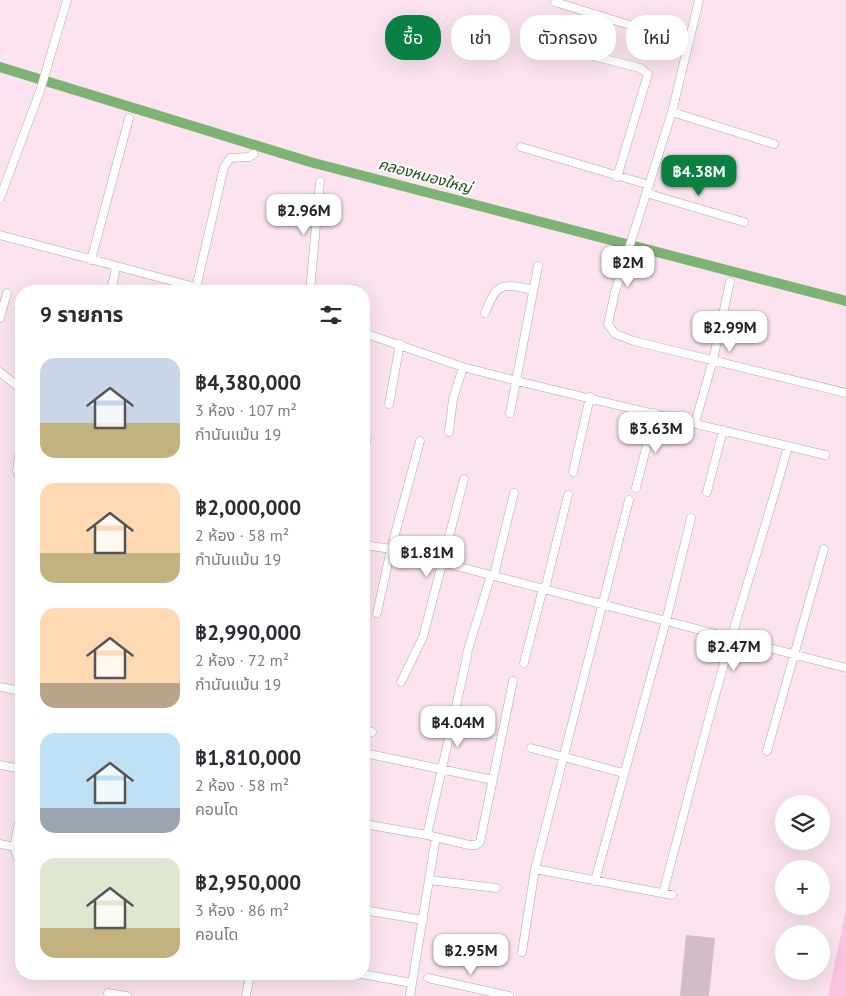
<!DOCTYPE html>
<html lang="th">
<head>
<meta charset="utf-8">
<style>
	:root { --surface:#fff; --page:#f2f2f3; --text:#2b2b33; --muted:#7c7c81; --accent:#0b8043 }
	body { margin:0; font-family:"PT Sans","Noto Sans Thai",sans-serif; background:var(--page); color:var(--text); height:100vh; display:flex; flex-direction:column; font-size:19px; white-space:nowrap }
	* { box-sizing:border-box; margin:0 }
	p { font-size:16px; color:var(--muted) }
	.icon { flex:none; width:28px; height:28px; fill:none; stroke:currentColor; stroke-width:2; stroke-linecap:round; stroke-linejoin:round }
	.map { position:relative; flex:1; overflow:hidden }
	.details { position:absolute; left:15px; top:285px; width:355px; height:695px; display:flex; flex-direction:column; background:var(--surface); border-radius:20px; box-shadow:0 5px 20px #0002 }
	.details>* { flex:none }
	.banner { position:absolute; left:385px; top:15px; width:385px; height:45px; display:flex; gap:10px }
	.buttons { position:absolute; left:775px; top:795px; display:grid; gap:10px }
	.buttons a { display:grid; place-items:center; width:55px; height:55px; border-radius:50%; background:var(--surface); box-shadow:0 5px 20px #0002; font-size:25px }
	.price { position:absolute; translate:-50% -42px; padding:0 11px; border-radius:10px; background:#fff; color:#222; font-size:16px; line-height:32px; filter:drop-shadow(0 1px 2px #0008) }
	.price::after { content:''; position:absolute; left:50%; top:30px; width:15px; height:11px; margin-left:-8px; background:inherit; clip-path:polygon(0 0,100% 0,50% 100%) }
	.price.on { background:var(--accent); color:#fff }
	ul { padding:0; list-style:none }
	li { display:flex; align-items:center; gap:15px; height:125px; padding:0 25px }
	li span { display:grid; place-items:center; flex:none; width:140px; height:100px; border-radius:15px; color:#555 }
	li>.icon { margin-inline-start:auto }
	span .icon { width:60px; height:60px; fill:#fffc; stroke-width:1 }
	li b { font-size:21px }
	h2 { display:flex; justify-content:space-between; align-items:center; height:60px; padding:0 25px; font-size:21px }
	.tag { padding:0 18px; border-radius:20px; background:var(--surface); box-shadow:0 5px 20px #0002; font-size:18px; line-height:45px }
	.tag.on { background:var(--accent); color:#fff }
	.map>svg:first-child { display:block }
	.green { fill:#fbc4e1 }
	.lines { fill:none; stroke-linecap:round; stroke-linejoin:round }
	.canal { stroke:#7db476; stroke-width:10 }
	.building { fill:#d2bcc7 }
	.street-casing { stroke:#b7a1ac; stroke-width:9 }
	.street { stroke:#fff; stroke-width:8 }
	.labels { text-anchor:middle; stroke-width:4; stroke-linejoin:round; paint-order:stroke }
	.water-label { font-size:15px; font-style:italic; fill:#195114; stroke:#fff }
</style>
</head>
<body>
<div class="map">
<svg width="846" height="996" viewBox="0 0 846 996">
	<rect width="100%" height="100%" fill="#fbe4ef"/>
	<!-- green -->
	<path class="green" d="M846 909V996H828Z"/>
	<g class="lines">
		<!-- canal -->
		<path class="canal" d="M0 67 310 162 846 301"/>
	</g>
	<!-- building -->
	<path class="building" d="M686 935 715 938 709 996H680Z"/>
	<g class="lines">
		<defs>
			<path id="street" d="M699 0 672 112 615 292 608 324 615 334 634 341 846 393
				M555 2 688 43
				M569 50 640 68 648 74 617 177
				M672 112 774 144
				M521 147 649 185
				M646 193 744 222
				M0 198 40 91 67 0
				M0 235 210 291
				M91 260 129 118
				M196 288 224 167 230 158 249 157 254 154
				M111 291 116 268
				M310 291 320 182
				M355 291V289
				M485 313C497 282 502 283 533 290
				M0 318 7 293
				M364 333 463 367 517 381 825 455
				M0 372 21 389
				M389 404 400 344
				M510 413 538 266
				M695 423 713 360 730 282
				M449 432 453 399 463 367
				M21 441 17 471 21 481
				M364 450 367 437
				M573 472 590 397
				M636 488 655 413
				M707 492 723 430
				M364 545 391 549 846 668
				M494 575 514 493
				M545 589 568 495
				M377 613 391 549 420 441
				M467 653 491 575
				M524 663 543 588
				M401 682 423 637 464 479
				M0 687 21 691
				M364 730 372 732
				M531 748 623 773
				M767 751 824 549
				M364 753 493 780
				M0 765 21 769
				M21 816C18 830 9 850 21 861
				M364 824 427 835 469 845H476L480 842 513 681
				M427 835 467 657
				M0 844 15 847
				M535 869 672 895
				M429 880 496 888
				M595 881 666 621 691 518
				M663 893C686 807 707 721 732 636 750 572 771 510 788 446
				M364 910 423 920
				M522 952 535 869 629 500
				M361 974 412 983
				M428 978 509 996
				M108 993 127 996
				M246 996 250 974
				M410 996 436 837"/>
		</defs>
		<!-- street casing -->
		<use href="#street" class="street-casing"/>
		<!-- street -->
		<use href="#street" class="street"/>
	</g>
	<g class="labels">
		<!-- water labels -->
		<g class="water-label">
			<text transform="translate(425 176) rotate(15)" y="5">คลองหนองใหญ่</text>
		</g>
	</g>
</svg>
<div class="buttons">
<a><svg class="icon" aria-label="layers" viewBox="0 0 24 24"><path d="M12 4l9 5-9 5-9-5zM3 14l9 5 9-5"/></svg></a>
<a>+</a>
<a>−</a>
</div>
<b class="price on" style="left:699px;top:197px">฿4.38M</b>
<b class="price" style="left:304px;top:236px">฿2.96M</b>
<b class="price" style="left:628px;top:288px">฿2M</b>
<b class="price" style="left:730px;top:353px">฿2.99M</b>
<b class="price" style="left:656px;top:454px">฿3.63M</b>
<b class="price" style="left:427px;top:578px">฿1.81M</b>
<b class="price" style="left:734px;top:672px">฿2.47M</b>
<b class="price" style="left:458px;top:748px">฿4.04M</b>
<b class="price" style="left:471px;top:976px">฿2.95M</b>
<div class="banner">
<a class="tag on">ซื้อ</a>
<a class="tag">เช่า</a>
<a class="tag">ตัวกรอง</a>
<a class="tag">ใหม่</a>
</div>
<section class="details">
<h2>9 รายการ<svg class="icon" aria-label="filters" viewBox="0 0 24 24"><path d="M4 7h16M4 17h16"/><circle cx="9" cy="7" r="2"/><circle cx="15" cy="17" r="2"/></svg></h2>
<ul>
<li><span style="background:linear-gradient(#c9d6e8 65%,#c2b280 0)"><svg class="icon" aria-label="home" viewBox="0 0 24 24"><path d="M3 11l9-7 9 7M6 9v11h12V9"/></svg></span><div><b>฿4,380,000</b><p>3 ห้อง · 107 m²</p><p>กำนันแม้น 19</p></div></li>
<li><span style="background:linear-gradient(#ffd9b3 70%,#c2b280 0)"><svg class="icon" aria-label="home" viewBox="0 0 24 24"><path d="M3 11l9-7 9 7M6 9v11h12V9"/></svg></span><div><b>฿2,000,000</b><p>2 ห้อง · 58 m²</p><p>กำนันแม้น 19</p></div></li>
<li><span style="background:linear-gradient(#ffd9b3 75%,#b9a48a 0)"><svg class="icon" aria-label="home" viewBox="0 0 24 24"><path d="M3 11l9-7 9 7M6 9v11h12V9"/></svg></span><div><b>฿2,990,000</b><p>2 ห้อง · 72 m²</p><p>กำนันแม้น 19</p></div></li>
<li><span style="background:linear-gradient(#bfe0f5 75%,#9aa5b1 0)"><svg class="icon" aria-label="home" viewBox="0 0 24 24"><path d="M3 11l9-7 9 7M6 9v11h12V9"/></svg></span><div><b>฿1,810,000</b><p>2 ห้อง · 58 m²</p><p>คอนโด</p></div></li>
<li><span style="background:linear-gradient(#dfe7d0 70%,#c2b280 0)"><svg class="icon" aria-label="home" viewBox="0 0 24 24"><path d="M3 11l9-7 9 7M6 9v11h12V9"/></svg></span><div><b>฿2,950,000</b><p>3 ห้อง · 86 m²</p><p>คอนโด</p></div></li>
</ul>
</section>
</div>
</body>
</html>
